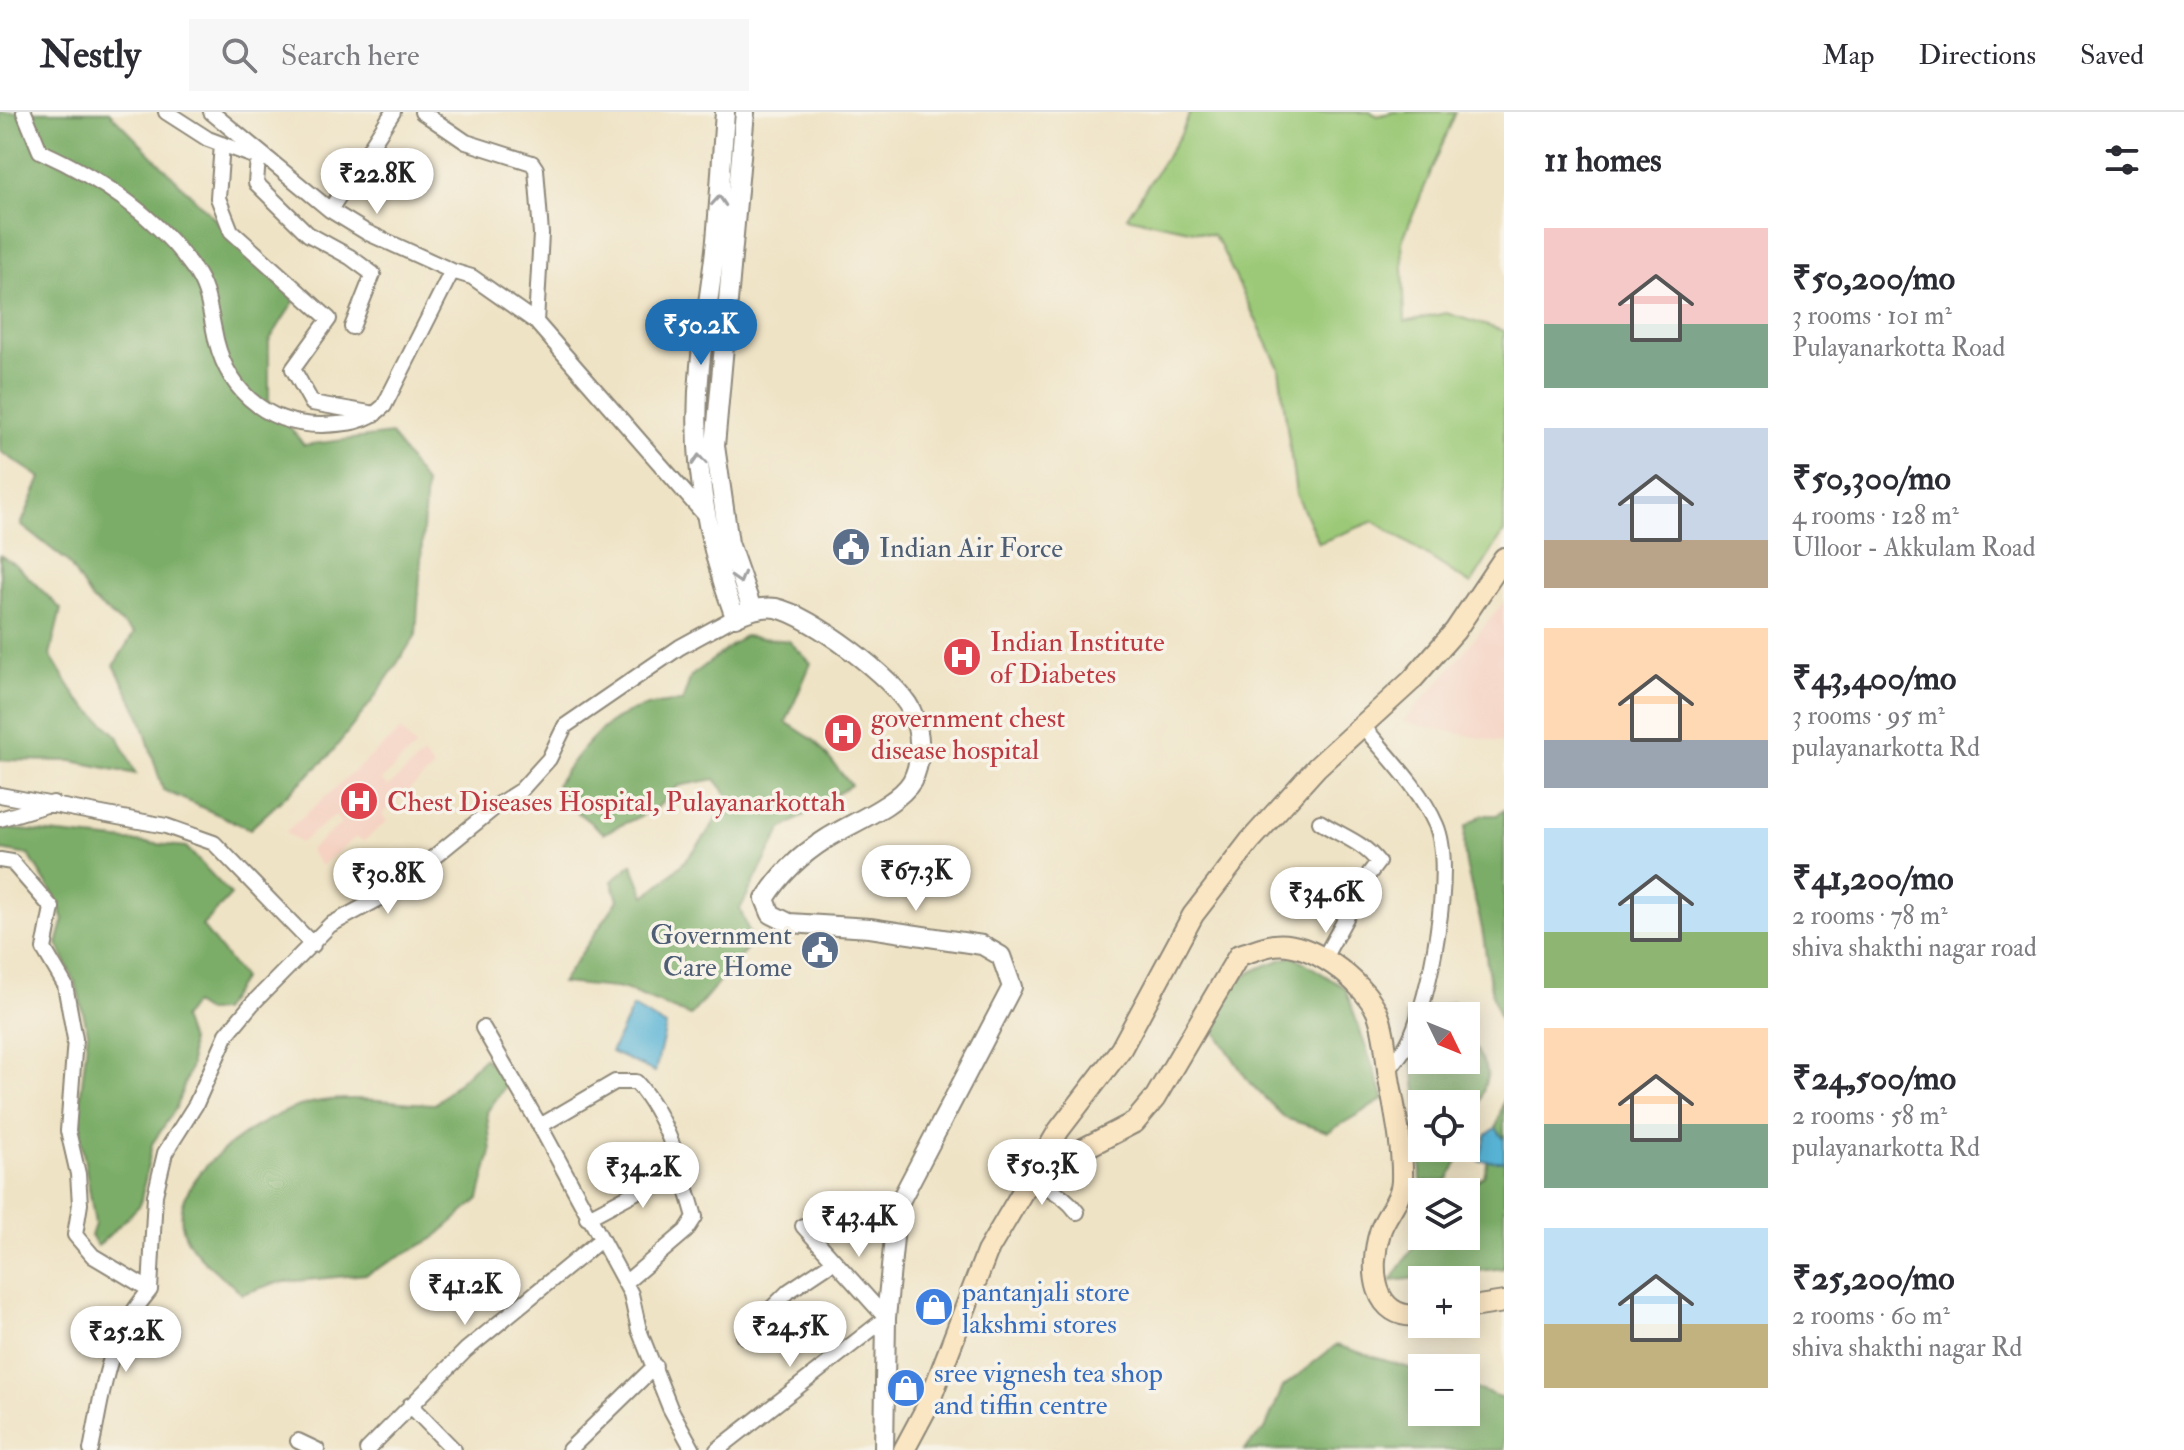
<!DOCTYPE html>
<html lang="en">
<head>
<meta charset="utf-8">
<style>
	:root { --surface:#fff; --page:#f7f7f7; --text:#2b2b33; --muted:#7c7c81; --line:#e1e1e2; --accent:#1f6fb2 }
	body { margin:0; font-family:"IM FELL Double Pica",serif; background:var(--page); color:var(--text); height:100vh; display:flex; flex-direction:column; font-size:30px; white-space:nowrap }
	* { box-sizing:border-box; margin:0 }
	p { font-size:26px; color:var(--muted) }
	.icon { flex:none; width:44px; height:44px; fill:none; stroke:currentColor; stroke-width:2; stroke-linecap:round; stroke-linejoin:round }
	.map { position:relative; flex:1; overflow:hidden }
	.details { display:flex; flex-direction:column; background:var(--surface); width:680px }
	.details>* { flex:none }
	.needle { width:52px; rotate:133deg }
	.buttons { position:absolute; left:1408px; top:890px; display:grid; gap:16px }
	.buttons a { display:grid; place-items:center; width:72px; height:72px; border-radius:0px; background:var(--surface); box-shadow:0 4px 20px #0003; font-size:40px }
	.price { position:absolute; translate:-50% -68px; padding:0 18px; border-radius:28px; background:#fff; color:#222; font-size:26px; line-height:52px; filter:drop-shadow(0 2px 4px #0008) }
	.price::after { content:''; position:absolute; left:50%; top:48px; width:24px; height:18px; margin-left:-12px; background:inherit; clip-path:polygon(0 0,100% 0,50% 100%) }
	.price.on { background:var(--accent); color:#fff }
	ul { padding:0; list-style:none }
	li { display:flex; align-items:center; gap:24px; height:200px; padding:0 40px }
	li span { display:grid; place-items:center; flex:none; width:224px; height:160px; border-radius:0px; color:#555 }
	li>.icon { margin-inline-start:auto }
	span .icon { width:96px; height:96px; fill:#fffc; stroke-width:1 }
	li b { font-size:34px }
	h2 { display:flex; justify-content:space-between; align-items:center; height:96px; padding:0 40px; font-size:34px }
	header { display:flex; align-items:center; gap:48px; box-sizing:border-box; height:112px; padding:0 40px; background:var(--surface); border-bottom:2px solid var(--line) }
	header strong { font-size:38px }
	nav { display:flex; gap:44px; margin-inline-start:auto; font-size:28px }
	.search { width:560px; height:72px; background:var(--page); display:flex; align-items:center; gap:20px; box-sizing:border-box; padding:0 28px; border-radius:0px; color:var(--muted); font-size:30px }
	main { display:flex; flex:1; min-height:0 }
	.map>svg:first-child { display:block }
	.built { fill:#f5d2c2 }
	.green { fill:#9bc977; stroke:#637a51; stroke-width:2 }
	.forest { fill:#7cad68; stroke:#546c4a; stroke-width:2; fill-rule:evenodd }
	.water { fill:#58b4d6; stroke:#427080; stroke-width:2 }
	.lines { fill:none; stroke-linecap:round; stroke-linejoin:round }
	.minor-casing { stroke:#8d8778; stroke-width:18 }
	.tertiary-casing { stroke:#8d8778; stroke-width:22 }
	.secondary-casing { stroke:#8d8778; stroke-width:24 }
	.minor { stroke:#fff; stroke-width:14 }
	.tertiary { stroke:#fff; stroke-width:18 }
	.secondary { stroke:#fbe6c3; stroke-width:20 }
	.oneway { stroke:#a0a0a0 }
	.labels { text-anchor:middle; stroke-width:7; stroke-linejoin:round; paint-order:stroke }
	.service-label { font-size:28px; fill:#4e5e75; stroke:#f7f3e8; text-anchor:start }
	.health-label { font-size:28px; fill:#be3a42; stroke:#f7f3e8; text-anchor:start }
	.shop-label { font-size:28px; fill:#366cbe; stroke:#f7f3e8; text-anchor:start }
</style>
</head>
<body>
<header>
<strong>Nestly</strong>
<div class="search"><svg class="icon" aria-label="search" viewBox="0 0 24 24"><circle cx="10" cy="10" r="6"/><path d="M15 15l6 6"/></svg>Search here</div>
<nav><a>Map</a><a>Directions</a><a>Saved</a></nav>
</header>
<main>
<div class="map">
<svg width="1504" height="1338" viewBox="0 0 1504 1338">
	<rect width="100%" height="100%" fill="#f7f3e8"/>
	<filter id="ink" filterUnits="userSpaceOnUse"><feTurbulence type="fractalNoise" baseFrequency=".0125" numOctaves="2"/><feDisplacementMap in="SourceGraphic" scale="16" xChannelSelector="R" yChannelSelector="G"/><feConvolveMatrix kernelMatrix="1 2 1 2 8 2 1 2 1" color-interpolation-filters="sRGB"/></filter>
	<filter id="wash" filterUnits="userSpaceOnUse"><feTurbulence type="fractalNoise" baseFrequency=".006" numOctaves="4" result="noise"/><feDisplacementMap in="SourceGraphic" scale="32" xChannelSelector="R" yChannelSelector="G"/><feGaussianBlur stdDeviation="1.8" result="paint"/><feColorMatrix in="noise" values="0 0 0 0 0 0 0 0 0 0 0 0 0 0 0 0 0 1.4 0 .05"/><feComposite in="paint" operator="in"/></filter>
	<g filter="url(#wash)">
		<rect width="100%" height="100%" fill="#efe3c5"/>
		<!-- built -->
		<path class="built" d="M1504 489V631L1403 610 1447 561Z
			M401 618 416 635 381 668 388 675 423 643 434 656 382 702 387 709 364 729 356 725 321 754 309 738 341 712 335 703 300 731 285 720Z"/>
		<!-- green -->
		<path class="green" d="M1190 0H1370L1378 4 1393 0H1456L1402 129 1405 210 1446 201 1504 219V420L1471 472 1374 409 1319 431 1296 382 1279 256 1220 133 1213 123 1127 105 1181 22Z"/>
		<!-- forest -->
		<path class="forest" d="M0 0H109L295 188 269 229V288L304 333 391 322 426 373 416 523 372 589 328 645 250 717 163 678 140 604 114 553 134 521 92 488 67 449 21 413 41 366 0 339Z
			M0 443 16 453 61 497 50 543 77 586 118 624 136 662 72 649 0 648Z
			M744 524 789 529 811 551 786 610 815 629 851 673 781 718 740 797 753 830 690 904 625 877 561 871 618 788 612 769 632 752 645 784C683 756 707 727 729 685L715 667 678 674 656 697 604 721 577 700 556 673C589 623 619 590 682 590L691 564Z
			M1504 698V916C1486 877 1489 851 1481 812 1474 780 1459 746 1466 714L1482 703H1497Z
			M0 716 186 735 231 783 202 814 243 866 221 899H204L193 892 182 906 190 929 191 953 176 996 152 1032 140 1093 98 1134 91 1124 95 1112 81 1027 80 990 88 920 76 872 57 832 64 807 53 782 29 743 0 738Z
			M1294 844 1345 876 1384 987 1328 1020 1285 1006 1249 970 1206 906C1234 868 1249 856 1294 844Z
			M1454 890 1461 904H1422V948H1466V915L1488 961 1470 1029 1447 1069H1421L1420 1009 1406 902ZM1422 992H1466V1036H1422Z
			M484 946 508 970 487 1000 491 1040 479 1087 433 1127 367 1162 276 1171 242 1182C224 1164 197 1148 186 1125 158 1067 265 1001 311 991 350 982 396 991 435 992Z
			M1504 986V1156L1391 1169 1422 1122 1466 1124 1465 1080 1484 1063Z
			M1336 1233 1422 1260V1300H1466V1274L1504 1286V1338H1244L1265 1317 1283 1275Z"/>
		<!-- water -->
		<path class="water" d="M633 895 666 914 655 960 611 940Z
			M1496 1016 1504 1028V1049H1479L1486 1023Z"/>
	</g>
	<g filter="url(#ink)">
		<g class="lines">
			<defs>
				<path id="minor" d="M24 0 40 39C100 66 155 102 193 156 208 176 209 195 214 218 224 275 263 313 322 313 346 312 366 311 384 294L452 159
					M166 0 208 27 259 46
					M211 0 330 98 366 120 452 159 472 165 536 210 708 407
					M422 0 466 30 532 51 536 57 541 122 536 210
					M222 32 218 86 231 119 329 207 293 257 312 291 375 302
					M258 46 256 71 308 122 350 145 373 162 352 215
					M330 98 393 0
					M1363 614C1388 645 1420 676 1436 713 1455 756 1430 886 1409 929 1404 939 1395 949 1388 959
					M0 683 166 714 214 731 313 833
					M0 707 53 691
					M1320 710C1341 724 1363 730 1378 750L1353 783
					M0 748 12 750 52 796 44 837 65 873 75 927 68 1019 78 1062 80 1092 75 1123 93 1144 150 1178
					M1291 775C1313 772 1335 782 1358 784L1324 846
					M483 916 540 1014
					M1031 1064C1049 1078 1064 1082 1077 1100
					M587 1106 681 1056
					M625 1171 686 1119 695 1105C682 1060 668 1006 636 970H615L540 1014 631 1182 639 1218 670 1296 693 1338
					M150 1178 155 1083 165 1041 196 992 227 922 252 892 330 813 391 780 499 692 521 678 549 647 565 614 680 535 735 505
					M744 1224 789 1179 834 1149
					M410 1293 454 1338
					M298 1329 317 1338
					M91 1338C104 1274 106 1229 150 1178
					M367 1338 466 1238 599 1129
					M569 1338 655 1254
					M717 1338 886 1206 803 1114"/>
				<path id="tertiary" d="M725 0C722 42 720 85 716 128 712 170 704 212 700 254 691 340 705 426 735 505 748 499 761 494 776 496 810 503 896 567 911 598 921 619 923 648 912 669 898 693 849 712 826 727 802 742 780 763 765 787L771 802 789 811 870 816 982 833 1001 844 1012 875 897 1095 886 1206 884 1338
					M745 0 715 334 729 431 752 497"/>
				<path id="secondary" d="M1031 1064 1135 1010 1155 986 1239 843C1251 840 1263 834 1274 833 1309 827 1363 869 1377 900 1386 920 1386 950 1390 972 1396 1004 1403 1037 1402 1069 1402 1087 1385 1103 1380 1120 1369 1156 1372 1210 1422 1203
					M1466 1196 1504 1190
					M904 1338 928 1293 987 1140 1059 1018 1121 937 1193 803 1250 729 1317 655 1411 569 1455 519 1504 446"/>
			</defs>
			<!-- minor casing -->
			<use href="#minor" class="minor-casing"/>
			<!-- tertiary casing -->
			<use href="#tertiary" class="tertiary-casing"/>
			<!-- secondary casing -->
			<use href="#secondary" class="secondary-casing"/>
			<!-- minor -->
			<use href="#minor" class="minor"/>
			<!-- tertiary -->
			<use href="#tertiary" class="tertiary"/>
			<!-- secondary -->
			<use href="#secondary" class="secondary"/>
		</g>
		<!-- one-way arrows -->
		<defs><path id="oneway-chevron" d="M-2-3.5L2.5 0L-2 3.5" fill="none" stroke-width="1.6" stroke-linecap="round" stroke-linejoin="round" transform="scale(2)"/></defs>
		<g class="oneway">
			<use href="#oneway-chevron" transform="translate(719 89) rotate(-86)"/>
			<use href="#oneway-chevron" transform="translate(699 348) rotate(-94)"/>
			<use href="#oneway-chevron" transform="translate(739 466) rotate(73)"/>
		</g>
	</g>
	<!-- icons -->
	<defs>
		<symbol id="civic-disc" viewBox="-11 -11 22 22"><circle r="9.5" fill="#5c6f8a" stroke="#f7f3e8"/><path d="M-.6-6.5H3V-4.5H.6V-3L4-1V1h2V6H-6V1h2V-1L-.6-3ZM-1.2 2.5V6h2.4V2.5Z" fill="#fff"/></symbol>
		<symbol id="hospital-disc" viewBox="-11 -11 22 22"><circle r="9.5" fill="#e0444e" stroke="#f7f3e8"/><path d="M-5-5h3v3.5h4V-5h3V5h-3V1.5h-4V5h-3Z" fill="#fff"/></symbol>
		<symbol id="shop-disc" viewBox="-11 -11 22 22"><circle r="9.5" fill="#3f7fe0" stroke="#f7f3e8"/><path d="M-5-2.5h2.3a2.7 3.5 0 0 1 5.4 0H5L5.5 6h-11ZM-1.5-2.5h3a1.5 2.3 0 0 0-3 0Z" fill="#fff"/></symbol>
	</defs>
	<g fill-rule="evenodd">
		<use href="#civic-disc" x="829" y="413" width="44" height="44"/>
		<use href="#hospital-disc" x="940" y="523" width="44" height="44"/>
		<use href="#hospital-disc" x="821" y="599" width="44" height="44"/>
		<use href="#hospital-disc" x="337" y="667" width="44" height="44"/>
		<use href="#civic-disc" x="798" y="816" width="44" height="44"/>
		<use href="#shop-disc" x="912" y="1173" width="44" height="44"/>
		<use href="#shop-disc" x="884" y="1254" width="44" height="44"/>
	</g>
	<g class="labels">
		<!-- service labels -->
		<g class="service-label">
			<text x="879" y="445">Indian Air Force</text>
			<text x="792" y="832" text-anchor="end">Government<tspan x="792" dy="32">Care Home</tspan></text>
		</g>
		<!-- health labels -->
		<g class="health-label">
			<text x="990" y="539">Indian Institute<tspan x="990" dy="32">of Diabetes</tspan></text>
			<text x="871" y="615">government chest<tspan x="871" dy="32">disease hospital</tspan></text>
			<text x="387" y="699">Chest Diseases Hospital, Pulayanarkottah</text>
		</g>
		<!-- shop labels -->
		<g class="shop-label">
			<text x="962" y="1189">pantanjali store<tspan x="962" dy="32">lakshmi stores</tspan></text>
			<text x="934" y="1270">sree vignesh tea shop<tspan x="934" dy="32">and tiffin centre</tspan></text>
		</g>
	</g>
</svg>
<div class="buttons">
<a><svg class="needle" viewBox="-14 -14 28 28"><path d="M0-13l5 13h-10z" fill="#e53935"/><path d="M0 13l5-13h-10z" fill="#7c7c81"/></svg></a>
<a><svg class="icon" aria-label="locate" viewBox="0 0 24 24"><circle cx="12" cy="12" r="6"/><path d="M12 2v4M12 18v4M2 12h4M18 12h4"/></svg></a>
<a><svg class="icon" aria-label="layers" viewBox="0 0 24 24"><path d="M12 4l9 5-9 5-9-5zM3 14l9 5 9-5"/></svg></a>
<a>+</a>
<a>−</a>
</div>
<b class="price" style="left:377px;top:104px">₹22.8K</b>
<b class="price on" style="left:701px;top:255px">₹50.2K</b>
<b class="price" style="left:916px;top:801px">₹67.3K</b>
<b class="price" style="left:388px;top:804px">₹30.8K</b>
<b class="price" style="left:1326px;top:823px">₹34.6K</b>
<b class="price" style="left:1042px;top:1095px">₹50.3K</b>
<b class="price" style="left:643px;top:1098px">₹34.2K</b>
<b class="price" style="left:859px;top:1147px">₹43.4K</b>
<b class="price" style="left:465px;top:1215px">₹41.2K</b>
<b class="price" style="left:790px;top:1257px">₹24.5K</b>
<b class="price" style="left:126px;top:1262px">₹25.2K</b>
</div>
<section class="details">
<h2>11 homes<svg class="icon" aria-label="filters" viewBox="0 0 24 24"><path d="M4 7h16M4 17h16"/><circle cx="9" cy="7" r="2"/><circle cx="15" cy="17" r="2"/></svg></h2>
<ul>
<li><span style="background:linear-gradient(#f6c9c9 60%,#7fa58c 0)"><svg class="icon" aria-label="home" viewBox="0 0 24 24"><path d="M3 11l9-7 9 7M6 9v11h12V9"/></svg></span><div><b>₹50,200/mo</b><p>3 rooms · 101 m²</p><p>Pulayanarkotta Road</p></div></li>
<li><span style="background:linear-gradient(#c9d6e8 70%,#b9a48a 0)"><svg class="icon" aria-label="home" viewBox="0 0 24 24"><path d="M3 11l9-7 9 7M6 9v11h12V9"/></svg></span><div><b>₹50,300/mo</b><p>4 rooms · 128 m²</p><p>Ulloor - Akkulam Road</p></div></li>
<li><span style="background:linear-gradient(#ffd9b3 70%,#9aa5b1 0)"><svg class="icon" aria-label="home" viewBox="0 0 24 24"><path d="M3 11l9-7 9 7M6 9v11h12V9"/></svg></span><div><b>₹43,400/mo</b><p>3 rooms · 95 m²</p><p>pulayanarkotta Rd</p></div></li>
<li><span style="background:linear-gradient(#bfe0f5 65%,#8fb573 0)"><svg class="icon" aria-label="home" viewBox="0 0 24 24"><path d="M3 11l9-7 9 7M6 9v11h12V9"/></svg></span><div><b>₹41,200/mo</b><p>2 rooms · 78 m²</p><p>shiva shakthi nagar road</p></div></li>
<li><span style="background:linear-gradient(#ffd9b3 60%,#7fa58c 0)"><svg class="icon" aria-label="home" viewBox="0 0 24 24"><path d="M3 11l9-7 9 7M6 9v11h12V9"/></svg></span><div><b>₹24,500/mo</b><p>2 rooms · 58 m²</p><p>pulayanarkotta Rd</p></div></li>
<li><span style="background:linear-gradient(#bfe0f5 60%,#c2b280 0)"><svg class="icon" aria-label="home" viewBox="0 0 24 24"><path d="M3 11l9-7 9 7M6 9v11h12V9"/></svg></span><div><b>₹25,200/mo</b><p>2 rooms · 60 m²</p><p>shiva shakthi nagar Rd</p></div></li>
</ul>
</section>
</main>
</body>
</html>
